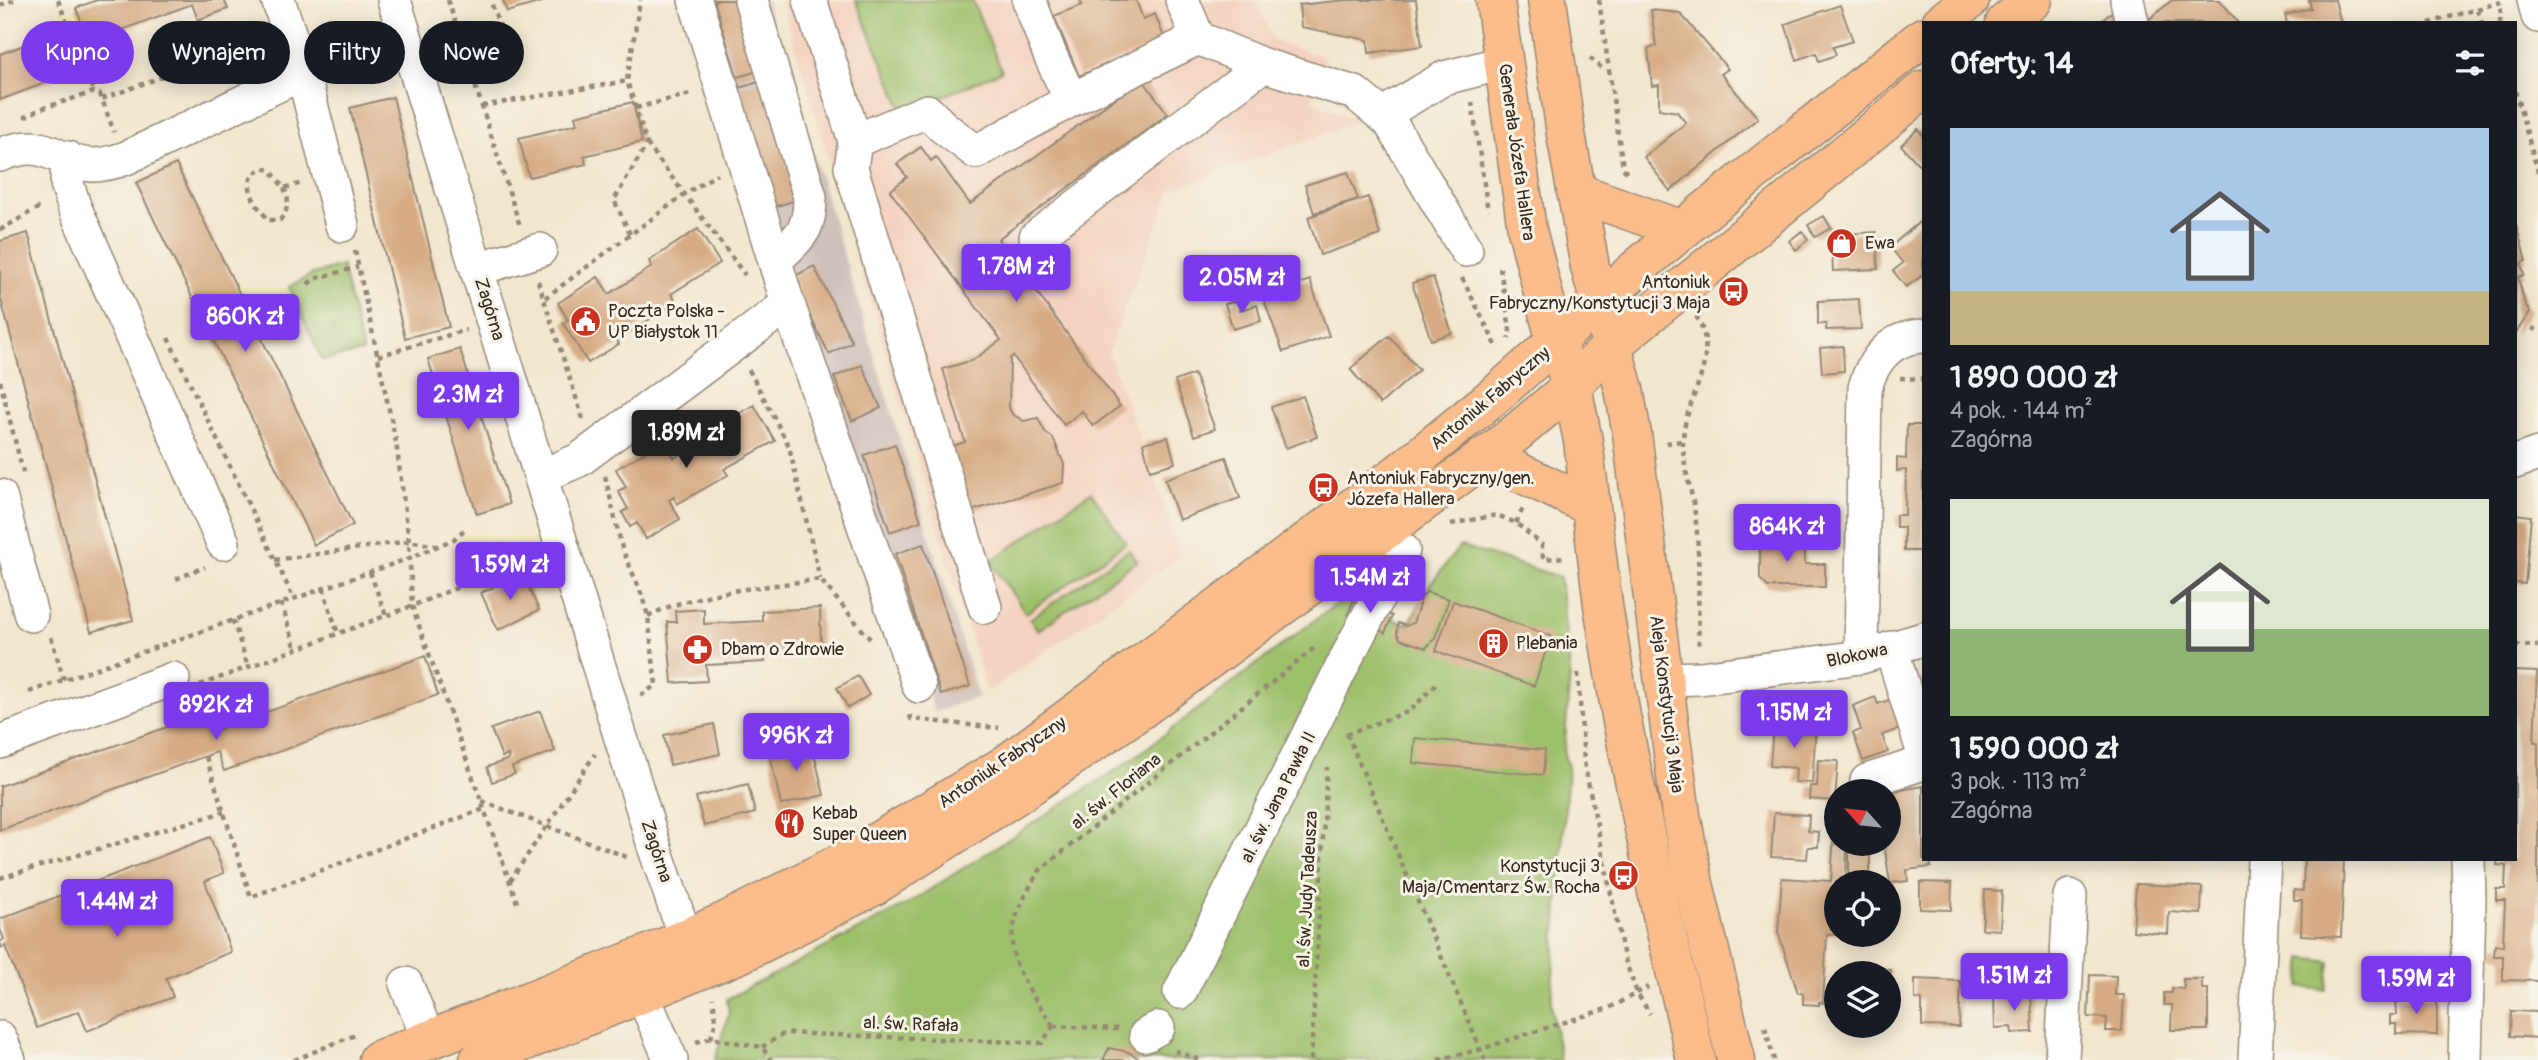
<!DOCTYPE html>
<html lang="pl">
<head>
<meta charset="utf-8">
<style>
	:root { --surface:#171b24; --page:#20242c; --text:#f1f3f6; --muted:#9ea1a6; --accent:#7c3aed }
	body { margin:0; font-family:Pangolin,sans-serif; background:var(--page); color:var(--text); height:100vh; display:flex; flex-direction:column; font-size:26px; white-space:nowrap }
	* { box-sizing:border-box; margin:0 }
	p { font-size:23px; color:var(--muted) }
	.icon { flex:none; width:38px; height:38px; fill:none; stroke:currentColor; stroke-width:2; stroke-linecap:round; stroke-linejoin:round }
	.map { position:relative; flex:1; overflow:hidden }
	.side { position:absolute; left:1922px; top:21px; width:595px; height:840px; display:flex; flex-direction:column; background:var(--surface); border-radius:0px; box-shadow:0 4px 18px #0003 }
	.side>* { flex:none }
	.top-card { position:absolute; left:21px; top:21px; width:665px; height:63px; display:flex; gap:14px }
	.needle { width:46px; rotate:297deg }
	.fabs { position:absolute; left:1824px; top:779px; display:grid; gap:14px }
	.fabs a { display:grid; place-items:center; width:77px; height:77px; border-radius:50%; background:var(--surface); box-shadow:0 4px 18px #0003; font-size:35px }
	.price { position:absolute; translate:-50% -60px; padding:0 16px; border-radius:7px; background:var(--accent); color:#fff; font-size:23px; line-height:46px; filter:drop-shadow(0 2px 4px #0008) }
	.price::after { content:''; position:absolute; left:50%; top:42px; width:21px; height:16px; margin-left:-10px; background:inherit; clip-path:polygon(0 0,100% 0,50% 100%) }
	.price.active { background:#222; color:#fff }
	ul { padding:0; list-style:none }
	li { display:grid; align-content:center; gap:14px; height:371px; padding:0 28px }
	li span { display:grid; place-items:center; height:217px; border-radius:0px; color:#555 }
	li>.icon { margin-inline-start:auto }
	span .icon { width:126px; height:126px; fill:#fffc; stroke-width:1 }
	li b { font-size:30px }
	h2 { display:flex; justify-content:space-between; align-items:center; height:84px; padding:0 28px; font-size:30px }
	.pill { padding:0 24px; border-radius:32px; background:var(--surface); box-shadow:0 4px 18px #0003; font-size:24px; line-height:63px }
	.pill.active { background:var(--accent); color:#fff }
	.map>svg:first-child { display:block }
	.built { fill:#f4d3c0 }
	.industrial { fill:#d0c0bc }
	.green { fill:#9dc06a; stroke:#6c7544; stroke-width:2 }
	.building { fill:#d7ac85 }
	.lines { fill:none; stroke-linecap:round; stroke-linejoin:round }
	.minor-casing { stroke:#968876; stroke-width:36 }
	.major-casing { stroke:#968876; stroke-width:41 }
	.path { stroke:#968876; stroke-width:4.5; stroke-dasharray:5 5; stroke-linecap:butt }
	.minor { stroke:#fff; stroke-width:33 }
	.major { stroke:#fabc8b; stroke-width:38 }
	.labels { text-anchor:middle; stroke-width:6; stroke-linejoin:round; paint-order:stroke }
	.street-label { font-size:18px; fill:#3b2a1e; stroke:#f7f3e8 }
	.poi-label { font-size:18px; fill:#3b2a1e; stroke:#f7f3e8; text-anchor:start }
</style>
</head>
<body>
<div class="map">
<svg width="2538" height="1060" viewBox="0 0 2538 1060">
	<rect width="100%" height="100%" fill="#f7f3e8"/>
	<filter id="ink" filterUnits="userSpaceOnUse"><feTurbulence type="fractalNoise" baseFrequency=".0143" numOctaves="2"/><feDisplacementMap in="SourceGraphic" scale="14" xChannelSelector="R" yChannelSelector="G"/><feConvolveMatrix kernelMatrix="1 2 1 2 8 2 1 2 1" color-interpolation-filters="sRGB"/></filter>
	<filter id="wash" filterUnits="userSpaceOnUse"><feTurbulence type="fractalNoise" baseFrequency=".00686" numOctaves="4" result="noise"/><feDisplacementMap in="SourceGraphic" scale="28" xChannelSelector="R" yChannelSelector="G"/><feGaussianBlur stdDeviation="1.57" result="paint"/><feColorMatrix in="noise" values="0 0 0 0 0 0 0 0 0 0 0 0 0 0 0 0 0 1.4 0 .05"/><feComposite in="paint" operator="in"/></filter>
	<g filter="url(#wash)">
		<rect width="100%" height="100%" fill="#f2e6ce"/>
		<!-- built -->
		<path class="built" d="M781 0H1256L1274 41 1325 58 1312 101 1359 121 1171 190 1108 352 1182 555 987 692Z"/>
		<!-- industrial -->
		<path class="industrial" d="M703 0H766L978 697 934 712Z"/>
		<!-- green -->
		<path class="green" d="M972 0 1002 71 904 113 856 1Z
			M342 266 363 352 322 360 289 287 313 274Z
			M1091 492 1126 543 1026 613 990 562Z
			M1460 546 1560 577 1570 673 1564 754 1568 767 1551 1004 1560 1060H715L729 1013 727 999 906 905 1131 760 1344 598 1350 603 1357 600 1394 617 1393 620 1409 624 1429 586Z
			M1129 550 1137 561 1038 630 1030 619Z
			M2303 958 2330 962 2326 990 2300 987Z"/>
		<g id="blocks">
			<!-- building -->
			<path class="building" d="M97 0H224L228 9 198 20 192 4 89 42 76 8Z
				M503 0H545V1L507 12Z
				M714 0H741L762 70 737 77Z
				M1080 0H1136L1143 19 1155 14 1165 40 1079 76 1054 16 1082 5Z
				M1346 0H1416L1422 46 1369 53 1368 40 1301 27 1299 5Z
				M2172 0H2220L2239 23H2145Z
				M2309 0H2335L2341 23H2287L2285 15 2311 8Z
				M1840 5 1853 41 1833 47 1836 55 1819 61 1816 53 1797 60 1785 24Z
				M2116 8 2120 23H2099Z
				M1651 10 1680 13 1728 69 1721 74 1758 118 1670 191 1644 157 1686 123 1677 112 1659 109V85L1652 86 1648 49 1656 46Z
				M61 31 77 71 0 100V54Z
				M1142 79 1168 114 998 239 1120 406 1093 426 1082 411 1064 425 1013 356 1010 358 1009 407 1012 414 1024 421 1038 418 1045 432 1053 438 1064 464 1063 483 965 513 946 448 965 442 943 369 973 360 1001 340 890 191 907 177 897 164 921 147 931 161 936 157 970 204Z
				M762 81 797 200 773 207 739 88Z
				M393 97 449 327 405 338 350 108Z
				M633 102 642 142 584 156 586 164 529 177 519 138 577 124 575 116Z
				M1918 129 1923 135V163L1920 166 1901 145Z
				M176 164 353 525 314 545 136 183Z
				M1348 172 1358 199 1314 213 1305 185Z
				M1368 197 1380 235 1320 255 1308 217Z
				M1824 216 1831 228 1815 237 1808 225Z
				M1923 219V275L1906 287 1893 271 1903 263 1890 247Z
				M2516 224 2526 261 2521 263 2524 275 2518 277 2525 304 2530 312 2515 334Z
				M698 229 720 263 671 294 677 302 617 340 619 344 588 363 563 323 568 320 558 303 598 277 609 294 652 267 649 261Z
				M1802 231 1808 239 1796 250 1789 241Z
				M1876 232 1878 269 1833 271 1831 235Z
				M28 233 133 620 91 632 0 296V241Z
				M814 266 852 342 829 354 791 278Z
				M1433 277 1452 333 1431 340 1412 283Z
				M1310 280 1329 336 1283 352 1263 297Z
				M1859 299 1861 329 1826 330V324H1818V301Z
				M1237 301 1240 310 1257 305 1261 321 1233 329 1225 304Z
				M1389 336 1419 370 1380 404 1350 369Z
				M1843 346 1844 371 1822 373 1820 348Z
				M460 349 509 504 477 514 428 359Z
				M862 365 881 408 852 421 834 377Z
				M1194 374 1215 429 1194 436 1175 381Z
				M1303 396 1317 437 1286 448 1271 407Z
				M754 405 775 441 724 469 728 475 677 504 674 497 669 500 680 519 646 539 637 523 630 527 622 512 628 509 618 491 626 487 616 469 664 441 674 458 707 440 703 434Z
				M1907 425H1923V551H1904V527H1896V515H1905L1906 470 1897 471V458L1906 459Z
				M1168 437 1175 463 1150 470 1143 443Z
				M895 444 921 521 890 532 864 455Z
				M1226 457 1240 498 1179 520 1165 479Z
				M2515 514 2531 516 2525 584 2515 583Z
				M1760 533 1784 534 1785 543H1805V564H1825V587H1768L1760 579Z
				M923 544 970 686 941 695 895 554Z
				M522 573 539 610 498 630 481 593Z
				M1427 592 1449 599 1435 638 1426 648 1400 639 1397 633 1398 623 1406 626 1413 623 1422 596Z
				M1355 597 1392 616 1385 633 1351 614H1348Z
				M1453 601 1551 636 1534 686 1436 651Z
				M820 608 821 650 765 654V662L706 665 707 681 672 683 667 622H676L675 611 704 609V624L762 621V611Z
				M425 656 438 695 224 771 217 752 0 830V786L204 714 210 732Z
				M2515 671 2537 672 2534 742H2538V981L2503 980V956H2494L2495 945 2503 946 2505 900H2496V889H2505L2506 866 2497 865 2498 859H2515Z
				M858 676 869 695 848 708 837 688Z
				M1875 697 1878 704 1897 697 1908 726 1882 735 1888 752 1863 761 1853 733 1861 730 1853 706Z
				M540 711 555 751 512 767 515 774 492 782 487 767 509 759 508 755 502 757 491 729Z
				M714 724 720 754 670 765 664 735Z
				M1773 724 1816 726 1812 783 1795 782 1796 768 1770 766Z
				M1415 738 1545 750 1543 775 1413 763Z
				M811 741 824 795 781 805 769 751Z
				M1818 760 1838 761 1835 801 1809 799 1810 786H1817Z
				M748 784 755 813 704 826 696 797Z
				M1923 786V859H1930L1931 867 1907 870 1908 881 1890 883 1884 844H1888V817L1896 815 1889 792Z
				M797 812 801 829 781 834 777 817Z
				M1774 813 1809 815 1808 831 1819 832 1818 847H1808L1807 859 1771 857Z
				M1834 831H1836V844H1847L1846 882H1836V934H1827L1823 1003 1819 1002V1005L1803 1004V993H1798L1778 932 1782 878 1831 881Z
				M210 837 224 873 205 881 231 952 166 978 173 997 87 1031 79 1011 37 1028 5 946 2 948 0 942 4 939 0 929V919Z
				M1849 844H1870V882H1849Z
				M2304 859H2344L2341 937 2301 935 2302 900H2294V890L2303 891Z
				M1920 882 1952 883 1951 910 1920 909Z
				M2136 884 2202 887 2201 914 2169 912 2168 934 2133 931Z
				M1985 890 2002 891 2000 930 1982 929Z
				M1852 967 1891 970 1890 980H1888V973H1851Z
				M2090 975 2116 976 2115 995H2124L2122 1031H2106L2107 1018 2088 1017Z
				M1915 979 1961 981 1959 1027 1922 1026V1000L1915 999Z
				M2183 979H2202V989H2208V1030H2171L2172 1005H2164V993H2172V988L2184 989Z
				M2031 994 2033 1032 2012 1033 2011 1027 1995 1028 1994 995Z
				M2396 997 2437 998V1035L2396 1034V1024H2390V1015H2397Z
				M2511 1011 2538 1012V1038L2510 1036Z
				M1109 1048 1128 1052 1142 1060H1103Z"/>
		</g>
	</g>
	<g filter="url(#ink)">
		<use href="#blocks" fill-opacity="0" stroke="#968876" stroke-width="2"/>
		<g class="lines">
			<defs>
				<path id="minor" d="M278 0 303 73 342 225
					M394 0 656 852 686 939
					M695 0 788 304
					M751 0 810 197C810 233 799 236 775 261
					M810 0 855 141 851 168 985 607
					M1029 0 1050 55 1071 100
					M1182 0 1198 38 1263 65 1355 93 1390 122 1466 250
					M2127 0 2132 23
					M2534 0 2538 16
					M1382 115 1444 78 1503 63
					M855 141 927 111 943 127 976 152 1071 100 1198 38
					M0 155C49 136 51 162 92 165 104 165 115 162 126 158L303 73 402 30
					M68 158 67 183 74 206 223 543
					M1036 237 1263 65
					M477 269 540 250
					M2515 462 2538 454
					M542 476 579 460 788 304 919 686
					M0 496 31 615
					M1891 648 1923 751
					M1861 657 1865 388C1873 359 1891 337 1923 336
					M1665 679 1700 678 1861 657 1923 639
					M0 742 173 679
					M1867 781 1923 763
					M406 984 429 1040
					M1180 992 1349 653 1403 550
					M642 994 671 1060
					M1146 1035 1158 1028
					M0 1038 9 1060
					M2062 1060 2070 896
					M2255 1060 2264 859
					M2465 1060 2469 901 2468 859"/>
				<path id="major" d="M1495 0 1527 230 1556 343 1572 386 1583 441 1603 605 1621 716 1660 906 1696 1060
					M1547 0 1566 134 1590 267 1624 389 1632 434 1681 815 1694 884 1736 1060
					M1941 23 1970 0
					M2005 23 2033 0
					M1576 192 1683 230
					M1485 456 1590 506
					M378 1060 651 953 726 921 852 857 1005 765 1399 473 1500 391 1636 269 1706 210 1923 37
					M479 1060 742 953 874 886 1015 796 1143 708 1421 504 1510 438 1572 386 1612 345 1923 90"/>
			</defs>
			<!-- minor casing -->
			<use href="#minor" class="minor-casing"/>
			<!-- major casing -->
			<use href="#major" class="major-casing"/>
			<!-- path -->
			<path class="path" d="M58 0 94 92
				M448 0 520 226
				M1599 0 1623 168 1628 174
				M0 5 14 0
				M2477 10 2482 23
				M2429 23 2501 2
				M2500 23 2501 3
				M1590 58 1605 71
				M487 66 500 26 490 0
				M2515 91 2538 172
				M102 99 261 40
				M1472 102 1488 211
				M482 106 627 81
				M636 108 694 93
				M24 117 43 108 94 92 100 94 114 132
				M647 144 745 275
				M284 188C290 200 289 209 280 220H269C256 207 236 178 264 168L271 171 284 188 303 183
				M0 230 43 205
				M630 234 614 200 647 144 627 81 640 0
				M355 251 396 442 409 541 412 606 518 905
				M1500 268 1510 329 1509 339
				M1462 278 1498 349
				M538 281 583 419
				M308 284 314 279 358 267
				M545 298 685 194 717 174
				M1696 316C1723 358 1684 399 1683 440 1682 464 1692 490 1695 514 1701 559 1697 603 1699 648
				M2532 328 2538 331
				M168 338 294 599
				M378 356 466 330
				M749 370 789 446 820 579
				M1900 378 1923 379
				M0 381 24 476
				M1666 443 1683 441
				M605 476 622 548 640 590 648 616 656 685 640 696
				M1516 523 1523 508
				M1451 524 1497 515 1516 523 1542 545 1543 559 1565 557
				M275 560 409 541 436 546
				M370 572 386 616
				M176 579 205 567
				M323 588 338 634
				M281 603 296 649
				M648 616C700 590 763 588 820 579L870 639
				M233 620 248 667
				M51 637 64 680
				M2515 645 2538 646
				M1578 673 1584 762 1624 957 1637 993 1650 1014
				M200 685 412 606 535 556
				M29 692 410 558 454 539 465 529
				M187 705 191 718
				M910 715 911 719 999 728
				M1346 734 1410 711 1437 683
				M1347 734 1485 1060
				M206 757 251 897 484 809
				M482 801 627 857
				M0 878 224 812
				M510 881 595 754
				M1053 1026C1009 960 995 944 1039 871L1317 646
				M1053 1026 1119 1029
				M1765 1027 1774 1060
				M711 1038 716 1021 713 998
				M696 1042 711 1038 762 1047 771 1060
				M762 1047 785 1033 1042 1043 1053 1026
				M1175 1051 1201 1060
				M294 1060 355 1035
				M1311 1060 1327 767
				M1438 1060 1481 1049 1609 1008 1648 987"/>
			<!-- minor -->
			<use href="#minor" class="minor"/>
			<!-- major -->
			<use href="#major" class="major"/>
		</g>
	</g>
	<!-- icons -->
	<defs>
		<symbol id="shop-disc" viewBox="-11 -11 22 22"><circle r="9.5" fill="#c8321e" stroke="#f7f3e8"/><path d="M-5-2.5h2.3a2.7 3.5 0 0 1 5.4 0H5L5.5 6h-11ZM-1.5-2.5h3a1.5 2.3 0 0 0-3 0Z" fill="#fff"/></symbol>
		<symbol id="bus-disc" viewBox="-11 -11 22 22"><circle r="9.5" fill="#c8321e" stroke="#f7f3e8"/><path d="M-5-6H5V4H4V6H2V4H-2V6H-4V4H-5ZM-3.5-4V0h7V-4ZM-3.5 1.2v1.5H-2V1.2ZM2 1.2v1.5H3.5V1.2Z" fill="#fff"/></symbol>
		<symbol id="civic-disc" viewBox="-11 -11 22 22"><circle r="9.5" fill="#c8321e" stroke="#f7f3e8"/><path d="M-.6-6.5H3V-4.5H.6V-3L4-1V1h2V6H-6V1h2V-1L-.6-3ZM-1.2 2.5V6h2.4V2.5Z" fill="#fff"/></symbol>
		<symbol id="building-disc" viewBox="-11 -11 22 22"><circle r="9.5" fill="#c8321e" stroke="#f7f3e8"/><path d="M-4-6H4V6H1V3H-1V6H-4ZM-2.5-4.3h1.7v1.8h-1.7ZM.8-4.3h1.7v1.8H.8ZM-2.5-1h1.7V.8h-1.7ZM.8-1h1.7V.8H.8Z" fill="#fff"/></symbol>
		<symbol id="pharmacy-disc" viewBox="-11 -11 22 22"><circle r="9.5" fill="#c8321e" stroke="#f7f3e8"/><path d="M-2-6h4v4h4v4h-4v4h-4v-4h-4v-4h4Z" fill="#fff"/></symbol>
		<symbol id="restaurant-disc" viewBox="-11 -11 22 22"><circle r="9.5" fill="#c8321e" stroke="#f7f3e8"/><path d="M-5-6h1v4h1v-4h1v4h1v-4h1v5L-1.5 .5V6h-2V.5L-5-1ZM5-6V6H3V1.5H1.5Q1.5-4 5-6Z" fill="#fff"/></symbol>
	</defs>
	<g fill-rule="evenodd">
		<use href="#shop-disc" x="1824" y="226" width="35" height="35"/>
		<use href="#bus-disc" x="1716" y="274" width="35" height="35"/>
		<use href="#civic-disc" x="568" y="304" width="35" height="35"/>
		<use href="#bus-disc" x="1306" y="470" width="35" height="35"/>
		<use href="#building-disc" x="1476" y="626" width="35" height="35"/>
		<use href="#pharmacy-disc" x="680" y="632" width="35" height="35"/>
		<use href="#restaurant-disc" x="772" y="806" width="35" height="35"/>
		<use href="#bus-disc" x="1606" y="858" width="35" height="35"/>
	</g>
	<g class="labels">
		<!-- street labels -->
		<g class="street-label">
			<text transform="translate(1517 152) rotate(82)" y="6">Generała Józefa Hallera</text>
			<text transform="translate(490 309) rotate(73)" y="6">Zagórna</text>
			<text transform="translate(1490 398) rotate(-40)" y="6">Antoniuk Fabryczny</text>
			<text transform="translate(1857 655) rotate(-12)" y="6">Blokowa</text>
			<text transform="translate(1667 704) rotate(83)" y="6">Aleja Konstytucji 3 Maja</text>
			<text transform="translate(1002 762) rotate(-34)" y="6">Antoniuk Fabryczny</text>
			<text transform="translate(1116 791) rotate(-39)" y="6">al. św. Floriana</text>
			<text transform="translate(1278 797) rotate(-63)" y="6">al. św. Jana Pawła II</text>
			<text transform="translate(657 851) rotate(72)" y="6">Zagórna</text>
			<text transform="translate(1307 889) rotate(-87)" y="6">al. św. Judy Tadeusza</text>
			<text transform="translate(911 1024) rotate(2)" y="6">al. św. Rafała</text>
		</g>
		<!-- poi labels -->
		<g class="poi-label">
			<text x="1865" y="249">Ewa</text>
			<text x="1710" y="288" text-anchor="end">Antoniuk<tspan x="1710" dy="21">Fabryczny/Konstytucji 3 Maja</tspan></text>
			<text x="608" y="317">Poczta Polska -<tspan x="608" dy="21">UP Białystok 11</tspan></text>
			<text x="1347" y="484">Antoniuk Fabryczny/gen.<tspan x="1347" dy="21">Józefa Hallera</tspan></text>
			<text x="1516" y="649">Plebania</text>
			<text x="721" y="655">Dbam o Zdrowie</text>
			<text x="812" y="819">Kebab<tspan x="812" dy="21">Super Queen</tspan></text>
			<text x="1600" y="872" text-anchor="end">Konstytucji 3<tspan x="1600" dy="21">Maja/Cmentarz Św. Rocha</tspan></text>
		</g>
	</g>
</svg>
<div class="fabs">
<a><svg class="needle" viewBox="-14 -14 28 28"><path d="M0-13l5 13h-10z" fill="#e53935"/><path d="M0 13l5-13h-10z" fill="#9ea1a6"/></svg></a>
<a><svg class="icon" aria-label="locate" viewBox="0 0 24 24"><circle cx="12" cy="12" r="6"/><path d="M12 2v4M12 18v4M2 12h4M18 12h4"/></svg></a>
<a><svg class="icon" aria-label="layers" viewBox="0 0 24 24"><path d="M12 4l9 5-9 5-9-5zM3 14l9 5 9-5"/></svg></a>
</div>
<b class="price" style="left:1016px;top:304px">1.78M zł</b>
<b class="price" style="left:1242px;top:315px">2.05M zł</b>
<b class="price" style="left:245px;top:354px">860K zł</b>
<b class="price" style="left:468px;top:432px">2.3M zł</b>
<b class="price active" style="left:686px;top:470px">1.89M zł</b>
<b class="price" style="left:1787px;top:564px">864K zł</b>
<b class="price" style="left:510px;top:602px">1.59M zł</b>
<b class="price" style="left:1370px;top:615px">1.54M zł</b>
<b class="price" style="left:216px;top:742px">892K zł</b>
<b class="price" style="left:1794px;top:750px">1.15M zł</b>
<b class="price" style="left:796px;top:773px">996K zł</b>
<b class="price" style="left:117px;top:939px">1.44M zł</b>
<b class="price" style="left:2014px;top:1013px">1.51M zł</b>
<b class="price" style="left:2416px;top:1016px">1.59M zł</b>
<div class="top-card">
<a class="pill active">Kupno</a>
<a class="pill">Wynajem</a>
<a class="pill">Filtry</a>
<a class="pill">Nowe</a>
</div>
<section class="side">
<h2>Oferty: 14<svg class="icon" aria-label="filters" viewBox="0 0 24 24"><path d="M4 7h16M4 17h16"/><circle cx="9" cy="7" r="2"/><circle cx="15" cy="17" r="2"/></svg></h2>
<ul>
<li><span style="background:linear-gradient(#a9c7e8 75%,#c2b280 0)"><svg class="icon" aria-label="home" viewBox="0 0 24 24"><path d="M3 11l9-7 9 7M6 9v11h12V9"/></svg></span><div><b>1 890 000 zł</b><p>4 pok. · 144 m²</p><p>Zagórna</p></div></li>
<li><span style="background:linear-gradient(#dfe7d0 60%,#8fb573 0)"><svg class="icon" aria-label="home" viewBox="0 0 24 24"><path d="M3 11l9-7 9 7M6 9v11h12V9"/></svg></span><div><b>1 590 000 zł</b><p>3 pok. · 113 m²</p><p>Zagórna</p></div></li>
</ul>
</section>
</div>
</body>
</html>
